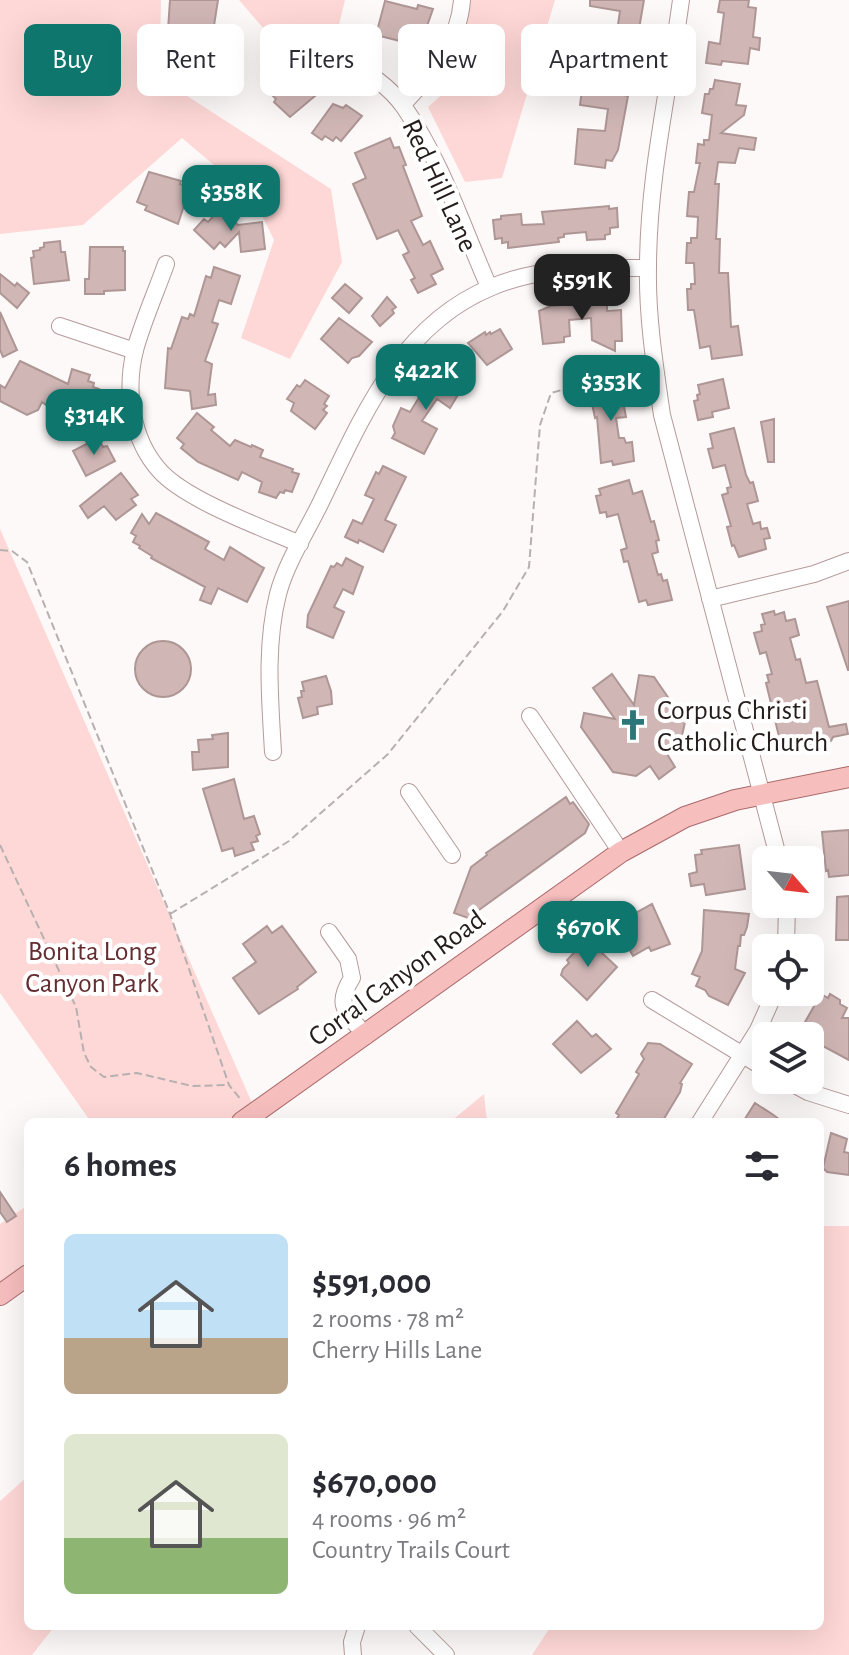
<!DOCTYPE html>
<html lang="en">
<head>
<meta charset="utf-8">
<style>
	:root { --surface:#fff; --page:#f2f2f3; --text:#2b2b33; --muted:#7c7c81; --accent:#0f766e }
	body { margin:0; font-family:"Alegreya Sans",sans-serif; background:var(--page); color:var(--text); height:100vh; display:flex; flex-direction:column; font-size:30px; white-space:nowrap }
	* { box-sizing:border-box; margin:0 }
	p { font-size:26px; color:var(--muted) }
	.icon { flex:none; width:44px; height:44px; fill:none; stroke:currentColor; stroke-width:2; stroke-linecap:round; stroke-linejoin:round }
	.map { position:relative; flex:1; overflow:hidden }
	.sheet { position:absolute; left:24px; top:1118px; width:800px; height:512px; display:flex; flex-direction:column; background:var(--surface); border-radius:12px; box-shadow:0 8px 32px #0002 }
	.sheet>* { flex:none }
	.hud { position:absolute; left:24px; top:24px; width:802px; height:72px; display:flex; gap:16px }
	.needle { width:52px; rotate:118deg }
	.tools { position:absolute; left:752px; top:846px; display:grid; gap:16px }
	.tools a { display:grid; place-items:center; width:72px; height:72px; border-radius:12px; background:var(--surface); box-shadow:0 8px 32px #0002; font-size:40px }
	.price { position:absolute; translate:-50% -68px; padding:0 18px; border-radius:16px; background:var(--accent); color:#fff; font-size:26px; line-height:52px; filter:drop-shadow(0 2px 4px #0008) }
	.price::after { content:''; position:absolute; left:50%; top:48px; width:24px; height:18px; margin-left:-12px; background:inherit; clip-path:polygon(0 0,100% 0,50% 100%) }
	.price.active { background:#222; color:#fff }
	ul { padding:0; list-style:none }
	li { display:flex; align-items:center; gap:24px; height:200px; padding:0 40px }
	li span { display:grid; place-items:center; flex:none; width:224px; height:160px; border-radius:12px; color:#555 }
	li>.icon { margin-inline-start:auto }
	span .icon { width:96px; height:96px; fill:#fffc; stroke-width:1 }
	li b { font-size:34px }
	h2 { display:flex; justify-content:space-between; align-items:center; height:96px; padding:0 40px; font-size:34px }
	.tag { padding:0 28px; border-radius:12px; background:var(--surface); box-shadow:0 8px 32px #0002; font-size:28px; line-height:72px }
	.tag.active { background:var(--accent); color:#fff }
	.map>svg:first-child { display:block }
	.green { fill:#fed8d6 }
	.building { fill:#d0b7b6; stroke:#ae9695; stroke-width:2 }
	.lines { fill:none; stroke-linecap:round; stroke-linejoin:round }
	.minor-casing { stroke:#b49b9a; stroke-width:18 }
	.major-casing { stroke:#aa6969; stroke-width:22 }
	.path { stroke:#b6b0b0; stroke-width:2; stroke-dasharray:8 4; stroke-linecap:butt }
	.minor { stroke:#fff; stroke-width:16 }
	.major { stroke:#f7bebe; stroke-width:20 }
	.labels { text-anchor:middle; stroke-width:8; stroke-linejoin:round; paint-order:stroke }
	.street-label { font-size:28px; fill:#251c1c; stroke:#fff }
	.poi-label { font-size:28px; fill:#251c1c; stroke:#fff; text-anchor:start }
	.park-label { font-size:28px; fill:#632c2e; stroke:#fff }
</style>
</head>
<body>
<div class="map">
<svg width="849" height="1655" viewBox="0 0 849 1655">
	<rect width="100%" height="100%" fill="#fef9f9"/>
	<!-- green -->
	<path class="green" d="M0 0H161L160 49 178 90 331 189 342 262 290 359 241 338 274 240 254 199 182 138 83 225 0 234Z
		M239 0H345L336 37 270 36Z
		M471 0H555L502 178 465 182 428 107 456 82Z
		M0 529 256 1112 242 1122H91L0 993Z
		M484 1094 487 1122H450Z
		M28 1205V1273L0 1292V1224Z
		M820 1226H849V1655H532L551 1626H820Z
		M28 1476V1626H55L32 1655H0V1501Z"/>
	<!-- building -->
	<path class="building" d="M170 0H218L213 32 168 30Z
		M590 0H644L635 52 629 56 628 63H623L618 94 628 96 618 150 612 161 606 160 605 168 575 164 578 129 605 131 608 109 580 105 582 90 588 91 593 51 602 53 605 31 617 32 620 11 590 6Z
		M720 0H749L748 7 756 8 753 37 760 38 759 50 750 48 748 64 722 61 721 65 706 63 709 42 720 44 724 13 718 12Z
		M385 1 417 9 418 5 433 9 420 46 376 35Z
		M209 45 233 49 232 56 240 57 236 85 221 82V76L205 74Z
		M715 80 740 84 736 105 746 106 744 115 721 133 756 138 754 150 739 148 735 163 718 162 715 184H719L716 239H720L719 273H728L731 327 738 326 742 355 712 359 710 346 700 348 694 310H688L687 289H691V284H695L694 263H686L687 243H691V238H697L698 217 687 216 689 192H694L700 163H696L698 144 704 145V140H709L712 115 702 113 705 94H709L710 89H713Z
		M285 82 290 86 293 84 297 88 302 82 315 96 290 117 274 102 276 99 272 95Z
		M333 104 343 108 346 105 362 116 341 141 336 137 333 141 325 136 322 140 312 133Z
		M390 138 394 148 399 147 406 165 403 166 422 216 411 221 423 245 430 241 443 269 431 275 436 284 418 293 411 280 415 278 403 255 409 252 398 230 377 239 353 184 366 178 355 153Z
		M149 172 181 181 180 184 190 187 178 224 145 210 147 206 137 202Z
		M609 206V209L617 208 618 227 610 228V234L605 235V239L587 240 586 232 564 234V237L558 238 559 242 508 248V242L502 243V238L495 239 493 220 501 219V216L521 214 522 225 544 224 542 212Z
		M220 209 238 225 262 222 265 249 241 252 239 232 225 247 220 242 214 249 194 230 204 219 208 222Z
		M60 241 61 252H65L69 280 34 284 31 258 34 257 33 251 40 250V248L44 247V243Z
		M90 247H123V251H125V290L104 291V294H85V279H89Z
		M214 267 240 276 231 304 219 300 212 322 218 324 205 361 212 364 208 395 215 394 216 405 192 409 190 391 165 388 168 348 171 349 182 317 188 319 190 314 194 316 206 276 211 278Z
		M0 274 15 286 17 283 29 293 17 308 0 293Z
		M345 284 362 298 349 313 332 298Z
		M387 297 396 307 392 310 394 313 380 326 372 316Z
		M607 300V311L621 310 622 341H615V351L592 340 591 318 569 320 570 336 564 337V342L543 344 539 311 551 306Z
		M0 312 17 350 3 357 0 350Z
		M339 318 372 342 359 356 352 358 348 363 321 339Z
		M500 329 512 349 487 365 468 343 485 332 486 335 490 332 491 334Z
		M20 361 68 384 72 369 90 375 88 381 94 383 93 387 99 389 93 408 87 406 86 408 50 398 46 405 42 402 38 410 27 415 0 401V385L5 388Z
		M445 370 465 383 450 408 437 399 422 421 437 429 424 454 392 438 395 433 393 426 401 408 410 412 430 380 433 381 436 376 440 378Z
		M723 379 729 408 712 412 713 417 698 420 694 401 698 400 697 395 700 394 698 385Z
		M305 380 329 396 324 404 327 406 323 410 327 413 315 429 291 411 294 403 287 399 297 385 300 387Z
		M625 382 627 394 622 396 626 417 616 418 619 438H624L626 443 632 442 634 461 613 465 612 461 601 463 597 417 595 418 589 389Z
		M197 413 214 427 211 430 230 446 235 440 251 447 252 445 263 450 260 457 293 469 292 472 299 474 292 492 285 490 284 493 280 492 276 498 259 492 262 482 242 472 238 480 198 462 181 448 184 444 177 438Z
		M774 419V462H768L761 422Z
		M734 428 746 475 750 483 753 482 758 501 747 504 753 524 760 522 761 529 767 528 770 538 764 539 766 549 739 557 734 545 732 546 727 527 731 526 722 495 728 493 727 488 731 487 725 465 713 468 708 449 713 448 710 434Z
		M98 438 103 447 107 446 115 461 86 476 73 451Z
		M383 466 406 477 385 520 396 525 383 552 359 540 358 543 345 537 353 520 362 524 374 499 365 495 376 472 379 474Z
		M121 473 138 495 131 499 136 505 116 520 104 506 88 518 80 506Z
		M629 480 633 494 642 491 651 522 654 521 659 540 656 541 658 552 652 554 658 575 661 574 663 581 667 580 672 600 648 605 646 600 639 602 628 561 624 562 621 550 627 548 618 514 607 517 606 512 600 513 596 496 601 495 599 489Z
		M156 513 209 542 205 549 224 560 230 547 262 567 264 568 247 602 218 588 211 604 200 600 205 587 151 558 152 556 139 548 140 546 133 542 136 536 131 533 142 514 149 524Z
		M346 558 363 567 353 594 343 589 334 607 344 612 333 638 307 627 308 615 331 566 334 567 337 563 342 566Z
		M849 601V670H848L827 607Z
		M774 611 775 615 784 612 786 621 795 619 799 635 790 638 796 660 800 659 806 683 817 681 829 727 846 724 848 734 833 737 831 741 783 753 766 683 769 682 767 675 772 674 766 652 760 654 754 633 762 631 761 625 765 624 762 614Z
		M135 669a28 28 0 1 1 56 0a28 28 0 1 1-56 0Z
		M612 674 634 705 639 675 654 677 685 722 680 745 667 754 675 767 659 779 650 766 636 776 613 772 581 727 584 713 615 719 593 688Z
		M326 676 331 691 332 704 317 707 318 714 303 718 298 698 302 697 301 691H304L302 682Z
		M228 733V767L193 770 192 752H199L198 740 213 739 212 735Z
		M234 779 244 819 254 816 260 834 256 836 258 841 251 843 254 850 235 856 233 848 222 851 203 789Z
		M566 797 570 804 573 802 589 824 585 833 468 918 454 913 471 867 487 855 486 853Z
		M849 830V875L829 877 828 870 826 871 822 832Z
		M739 845 745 889 706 895 704 884 691 886 689 874 697 872 695 855 702 854 701 850Z
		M849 896V940H836L837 897Z
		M652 904 670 944 651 951 649 947 633 956 624 940 629 938 626 934 629 933 624 925 636 918 634 914Z
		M704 910 749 914 747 927 744 935H741L740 946H738L735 969 745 973 728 1005 709 996 705 990 696 986 700 977 692 974 702 951Z
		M267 926 272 933 282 926 316 972 297 987 298 989 259 1014 233 978 256 962 243 944Z
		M587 939 617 967 587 1000 561 975 563 969 569 963 567 960Z
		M821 994 828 998 830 994 840 1000V1004L847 1008 842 1018H849V1060L817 1043 820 1039 801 1029Z
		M577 1021 592 1037 596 1034 611 1049 581 1073 553 1044Z
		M648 1043 660 1044 692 1064 680 1083 682 1084 680 1092 662 1122H615L619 1115 616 1113 639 1074 636 1072 644 1059 641 1054Z
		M755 1103 772 1114 783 1122H743Z
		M831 1133 847 1139 844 1152 849 1153V1175L827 1172 823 1168Z
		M0 1192 16 1216 7 1222 0 1212Z"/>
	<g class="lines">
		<defs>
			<path id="minor" d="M681 0C669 89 648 178 648 268 647 317 655 367 662 415L779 860
				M345 61C366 70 391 88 404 107 441 160 463 228 489 287
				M403 104C431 75 459 43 462 0
				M166 264C156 292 143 321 135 350 125 391 131 439 160 471 186 500 263 528 300 544
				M60 326 135 351
				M710 599 814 574 849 561
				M530 716 621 852
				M273 752C270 699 265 646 278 594 286 564 305 534 319 506 360 422 398 325 492 287 541 266 595 268 648 268
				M409 792 452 855
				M329 932 348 959 352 978C334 1006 347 1013 366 1036
				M786 948 787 904
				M652 1000 766 1069
				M786 1080 808 1092 849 1105
				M700 1122 758 1030 775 992
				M417 1626 446 1655
				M353 1655 352 1642 357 1626"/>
			<path id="major" d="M242 1122 621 852 685 817 735 800 849 777
				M0 1295 28 1275"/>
		</defs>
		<!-- minor casing -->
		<use href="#minor" class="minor-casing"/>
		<!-- major casing -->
		<use href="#major" class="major-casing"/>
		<!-- path -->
		<path class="path" d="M0 550 12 551 27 562 170 914 229 1085 242 1101
			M0 845 76 1007 84 1053 91 1067 104 1077 137 1073 192 1086 228 1085
			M170 914 289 841 388 754 503 611 529 567 540 425 551 393 641 368"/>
		<!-- minor -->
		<use href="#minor" class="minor"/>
		<!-- major -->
		<use href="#major" class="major"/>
	</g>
	<!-- icons -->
	<defs>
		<symbol id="church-bare" viewBox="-9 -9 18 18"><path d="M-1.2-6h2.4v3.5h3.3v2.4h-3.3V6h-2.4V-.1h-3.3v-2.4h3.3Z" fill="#2c767a" stroke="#fff" stroke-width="2.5" paint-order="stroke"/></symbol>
	</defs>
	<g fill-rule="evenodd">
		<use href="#church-bare" x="611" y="703" width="44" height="44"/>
	</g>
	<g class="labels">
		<!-- street labels -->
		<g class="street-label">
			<text transform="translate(441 185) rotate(65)" y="10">Red Hill Lane</text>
			<text transform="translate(396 977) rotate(-36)" y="10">Corral Canyon Road</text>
		</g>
		<!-- poi labels -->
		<g class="poi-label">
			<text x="657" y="719">Corpus Christi<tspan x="657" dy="32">Catholic Church</tspan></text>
		</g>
		<!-- park labels -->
		<g class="park-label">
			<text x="92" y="960">Bonita Long<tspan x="92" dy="32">Canyon Park</tspan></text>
		</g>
	</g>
</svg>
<div class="tools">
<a><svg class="needle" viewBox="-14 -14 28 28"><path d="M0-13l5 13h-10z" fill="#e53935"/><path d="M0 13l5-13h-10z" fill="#7c7c81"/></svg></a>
<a><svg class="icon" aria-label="locate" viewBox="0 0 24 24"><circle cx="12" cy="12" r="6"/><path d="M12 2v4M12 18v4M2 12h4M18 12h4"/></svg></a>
<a><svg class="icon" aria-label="layers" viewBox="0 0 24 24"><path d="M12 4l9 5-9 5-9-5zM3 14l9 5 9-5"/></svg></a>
</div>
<b class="price" style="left:231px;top:233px">$358K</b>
<b class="price active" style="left:582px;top:322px">$591K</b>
<b class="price" style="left:426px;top:412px">$422K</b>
<b class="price" style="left:611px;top:423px">$353K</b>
<b class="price" style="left:94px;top:457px">$314K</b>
<b class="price" style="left:588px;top:969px">$670K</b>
<div class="hud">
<a class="tag active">Buy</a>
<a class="tag">Rent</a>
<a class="tag">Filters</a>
<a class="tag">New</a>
<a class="tag">Apartment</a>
</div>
<section class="sheet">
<h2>6 homes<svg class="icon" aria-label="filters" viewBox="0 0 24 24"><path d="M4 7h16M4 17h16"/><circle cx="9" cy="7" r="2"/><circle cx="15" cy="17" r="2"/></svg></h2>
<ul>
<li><span style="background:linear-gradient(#bfe0f5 65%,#b9a48a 0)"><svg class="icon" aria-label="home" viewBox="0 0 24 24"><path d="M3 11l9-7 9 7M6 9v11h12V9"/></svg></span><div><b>$591,000</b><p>2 rooms · 78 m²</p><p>Cherry Hills Lane</p></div></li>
<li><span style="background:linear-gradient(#dfe7d0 65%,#8fb573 0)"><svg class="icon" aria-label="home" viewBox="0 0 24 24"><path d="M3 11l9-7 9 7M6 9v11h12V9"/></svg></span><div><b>$670,000</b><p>4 rooms · 96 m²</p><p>Country Trails Court</p></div></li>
</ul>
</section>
</div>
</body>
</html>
